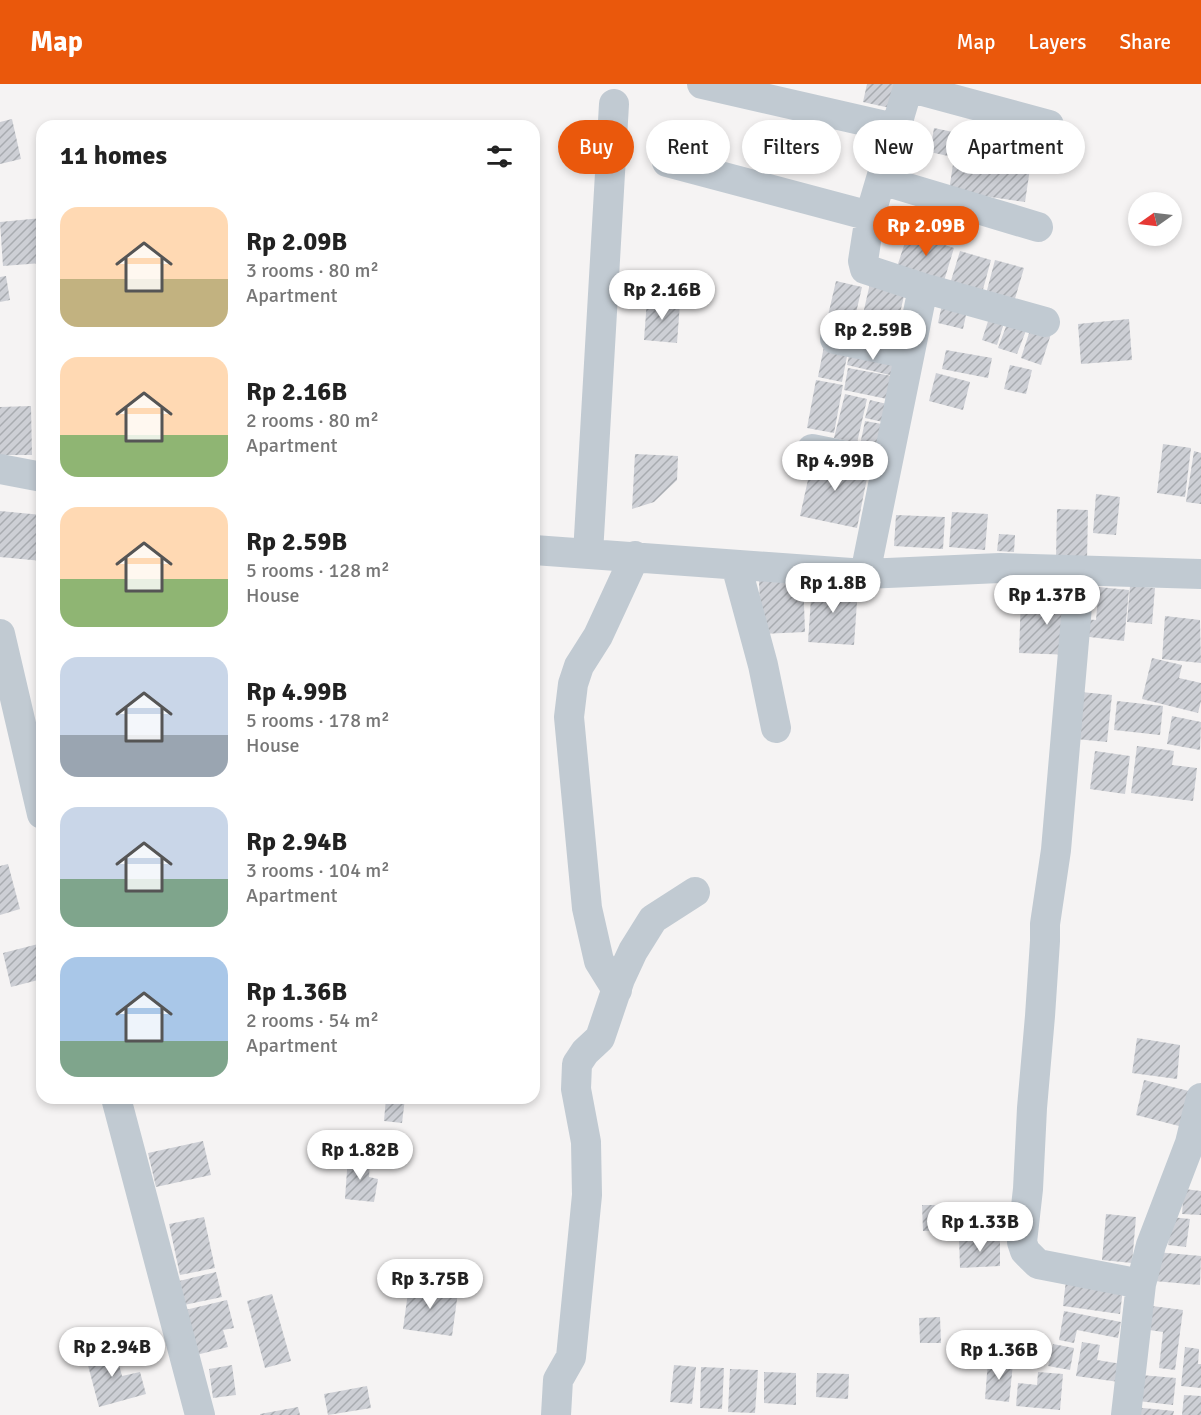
<!DOCTYPE html>
<html lang="en">
<head>
<meta charset="utf-8">
<style>
	:root { --surface:#fff; --page:#f2f2f2; --text:#222; --muted:#767676; --accent:#ea580c }
	body { margin:0; font-family:Signika,sans-serif; background:var(--page); color:var(--text); height:100vh; display:flex; flex-direction:column; font-size:22px; white-space:nowrap }
	* { box-sizing:border-box; margin:0 }
	p { font-size:20px; color:var(--muted) }
	.icon { flex:none; width:33px; height:33px; fill:none; stroke:currentColor; stroke-width:2; stroke-linecap:round; stroke-linejoin:round }
	.map { position:relative; flex:1; overflow:hidden }
	.sheet { position:absolute; left:36px; top:36px; width:504px; height:984px; display:flex; flex-direction:column; background:var(--surface); border-radius:18px; box-shadow:0 3px 9px #0003 }
	.sheet>* { flex:none }
	.guide { position:absolute; left:558px; top:36px; width:552px; height:54px; display:flex; gap:12px }
	.needle { width:39px; rotate:256deg }
	.tools { position:absolute; left:1128px; top:108px; display:grid; gap:12px }
	.tools a { display:grid; place-items:center; width:54px; height:54px; border-radius:50%; background:var(--surface); box-shadow:0 3px 9px #0003; font-size:30px }
	.price { position:absolute; translate:-50% -51px; padding:0 14px; border-radius:21px; background:#fff; color:#222; font-size:20px; line-height:39px; filter:drop-shadow(0 2px 3px #0008) }
	.price::after { content:''; position:absolute; left:50%; top:36px; width:18px; height:14px; margin-left:-9px; background:inherit; clip-path:polygon(0 0,100% 0,50% 100%) }
	.price.on { background:var(--accent); color:#fff }
	ul { padding:0; list-style:none }
	li { display:flex; align-items:center; gap:18px; height:150px; padding:0 24px }
	li span { display:grid; place-items:center; flex:none; width:168px; height:120px; border-radius:18px; color:#555 }
	li>.icon { margin-inline-start:auto }
	span .icon { width:72px; height:72px; fill:#fffc; stroke-width:1 }
	li b { font-size:26px }
	h2 { display:flex; justify-content:space-between; align-items:center; height:72px; padding:0 24px; font-size:26px }
	.chip { padding:0 21px; border-radius:27px; background:var(--surface); box-shadow:0 3px 9px #0003; font-size:21px; line-height:54px }
	.chip.on { background:var(--accent); color:#fff }
	header { display:flex; align-items:center; gap:36px; box-sizing:border-box; height:84px; padding:0 30px; background:var(--accent); color:#fff }
	header strong { font-size:28px }
	nav { display:flex; gap:33px; margin-inline-start:auto; font-size:21px }
	.map>svg:first-child { display:block }
	.building { fill:url(#building-hatch) }
	.lines { fill:none; stroke-linecap:round; stroke-linejoin:round }
	.minor { stroke:#c1cad2; stroke-width:30 }
</style>
</head>
<body>
<header>
<strong>Map</strong>
<nav><a>Map</a><a>Layers</a><a>Share</a></nav>
</header>
<div class="map">
<svg width="1201" height="1331" viewBox="0 0 1201 1331">
	<defs>
		<pattern id="building-hatch" width="6" height="6" patternUnits="userSpaceOnUse" patternTransform="scale(1.5)"><rect width="6" height="6" fill="#cdcfd5"/><path d="M-1 1l2-2M0 6l6-6M5 7l2-2" fill="none" stroke="#a8abb0"/></pattern>
	</defs>
	<rect width="100%" height="100%" fill="#f5f3f3"/>
	<!-- building -->
	<path class="building" d="M867 0H895L890 24 863 18Z
		M12 35 21 75 0 80V38Z
		M934 44 953 48 948 72 930 68Z
		M955 67 1031 78 1025 118 949 107Z
		M42 134V179L3 182 0 138Z
		M908 149 954 164 944 197 897 183Z
		M960 167 991 176 982 209 950 200Z
		M995 176 1024 184 1014 218 986 210Z
		M6 192 10 216 0 218V193Z
		M871 195 906 203 893 260 858 252Z
		M836 197 862 203 850 255 824 249Z
		M647 216 680 219 677 259 644 256Z
		M943 216 968 222 963 245 938 239Z
		M990 231 1005 236 997 261 982 256Z
		M1129 235 1132 276 1081 280 1078 240Z
		M1008 237 1027 244 1017 270 998 264Z
		M1031 243 1051 250 1041 281 1021 274Z
		M825 257 849 262 842 298 818 293Z
		M851 262 898 273 894 292 847 281Z
		M946 266 992 274 988 294 942 285Z
		M1010 281 1032 286 1026 310 1004 305Z
		M848 284 892 292 887 315 844 306Z
		M936 289 970 298 963 326 929 317Z
		M816 296 843 301 834 349 807 344Z
		M845 310 867 315 857 359 834 354Z
		M870 316 887 320 883 338 865 334Z
		M31 322 32 371H0V323Z
		M865 337 882 340 876 365 860 361Z
		M1163 360 1191 364 1185 413 1157 409Z
		M1194 367 1201 369V420L1186 418Z
		M635 370 678 372 677 396 654 418 632 425Z
		M813 373 869 384 857 444 800 432Z
		M1096 410 1120 413 1116 451 1093 449Z
		M1057 425 1088 426 1087 476 1056 475Z
		M0 427 42 431V477L0 473Z
		M952 428 988 430 985 466 949 463Z
		M896 431 945 433 943 465 894 462Z
		M999 450 1015 451 1014 468 997 467Z
		M803 494 805 548 761 550 759 497Z
		M812 500 858 503 854 561 808 558Z
		M1130 502 1155 504 1152 540 1127 538Z
		M1099 503 1129 506 1124 557 1081 552 1082 535 1096 536Z
		M1021 513 1075 516 1073 571 1019 569Z
		M1165 532 1200 536 1201 579 1162 575Z
		M1152 574 1182 581 1179 594 1201 599V617L1198 629 1142 615Z
		M1081 608 1112 611 1107 658 1076 655Z
		M1117 617 1163 622 1160 651 1114 646Z
		M1172 632 1201 638 1200 666 1167 660Z
		M1137 662 1174 667 1172 681 1197 684 1193 717 1131 709Z
		M1095 667 1130 672 1125 710 1090 705Z
		M8 780 20 825 0 831V782Z
		M42 859V895L11 903 3 869Z
		M1137 954 1180 961 1177 995 1132 989Z
		M1144 996 1193 1008 1183 1043 1136 1031Z
		M386 1014H405L402 1039 384 1037Z
		M203 1057 211 1091 156 1103 148 1069Z
		M348 1072 370 1077 369 1093 378 1095 374 1118 345 1115Z
		M1184 1105 1201 1107V1131L1182 1130Z
		M993 1119V1146L955 1147V1120Z
		M922 1121H947L948 1146 923 1147Z
		M1106 1130 1136 1133 1132 1179 1102 1176Z
		M204 1133 215 1184 180 1191 169 1140Z
		M1171 1133 1190 1135 1186 1163 1168 1161Z
		M959 1155H1000V1182L960 1184Z
		M1156 1168 1201 1172 1200 1201 1154 1197Z
		M216 1188 222 1213 184 1221 179 1197Z
		M1066 1196 1123 1204 1120 1230 1063 1222Z
		M409 1201 458 1208 452 1252 403 1245Z
		M272 1210 291 1277 265 1284 247 1217Z
		M227 1216 234 1244 223 1246 228 1263 192 1272 181 1227Z
		M1152 1222 1183 1226 1175 1286 1159 1284 1163 1248 1149 1246Z
		M1064 1227 1121 1238 1118 1254 1077 1246 1074 1259 1059 1256Z
		M940 1233 941 1259H920L919 1234Z
		M991 1246 1045 1252 1042 1277 988 1271Z
		M1082 1258 1100 1261 1097 1276 1122 1280 1119 1298 1076 1292Z
		M1053 1260 1074 1264 1070 1286 1048 1282Z
		M114 1262 122 1292 140 1288 146 1310 99 1323 85 1270Z
		M1185 1263 1199 1265 1198 1280H1201V1304L1181 1302Z
		M988 1277 1013 1280 1009 1318 985 1315Z
		M232 1281 236 1311 213 1314 209 1285Z
		M674 1281 696 1283 692 1320 670 1318Z
		M701 1283 724 1284 722 1325 700 1324Z
		M730 1285 758 1286 755 1329 728 1328Z
		M764 1288 796 1289V1321L764 1319Z
		M1038 1288 1063 1290 1060 1326 1016 1322 1018 1299 1037 1301Z
		M817 1289 849 1290 848 1315 816 1313Z
		M1141 1291 1176 1294 1173 1321 1138 1317Z
		M367 1302 371 1324 328 1331 324 1310Z
		M1184 1311 1201 1312V1331H1182Z
		M298 1323 300 1331H260V1330Z
		M1133 1323 1174 1327 1173 1331H1133Z"/>
	<g class="lines">
		<!-- minor -->
		<path class="minor" d="M702 0 895 44
			M909 0 870 132 863 177 865 185 923 204 1045 238
			M908 3 1049 41
			M667 78 870 132
			M881 96 1038 143
			M835 255 909 270
			M812 365 886 380
			M0 385 42 393
			M534 466 865 490 1000 484 1201 490
			M588 470 614 20
			M736 481 763 581 776 644
			M1080 487 1056 766 1045 840V857L1040 932 1032 1024 1028 1105 1022 1158 1025 1167 1038 1180 1141 1200
			M865 490 923 204
			M0 550 42 730
			M617 906 599 877 587 824 569 633 573 600 579 582 598 552 635 472
			M116 1014 200 1331
			M556 1331 558 1296 571 1273 587 1111 586 1058 576 1005 577 980 585 968 600 954 620 895 633 867 653 835 695 808
			M1126 1331 1141 1200 1151 1161 1190 1059 1201 1014"/>
	</g>
</svg>
<div class="tools">
<a><svg class="needle" viewBox="-14 -14 28 28"><path d="M0-13l5 13h-10z" fill="#e53935"/><path d="M0 13l5-13h-10z" fill="#767676"/></svg></a>
</div>
<b class="price on" style="left:926px;top:173px">Rp 2.09B</b>
<b class="price" style="left:662px;top:237px">Rp 2.16B</b>
<b class="price" style="left:873px;top:277px">Rp 2.59B</b>
<b class="price" style="left:835px;top:408px">Rp 4.99B</b>
<b class="price" style="left:833px;top:530px">Rp 1.8B</b>
<b class="price" style="left:1047px;top:542px">Rp 1.37B</b>
<b class="price" style="left:360px;top:1097px">Rp 1.82B</b>
<b class="price" style="left:980px;top:1169px">Rp 1.33B</b>
<b class="price" style="left:430px;top:1226px">Rp 3.75B</b>
<b class="price" style="left:112px;top:1294px">Rp 2.94B</b>
<b class="price" style="left:999px;top:1297px">Rp 1.36B</b>
<div class="guide">
<a class="chip on">Buy</a>
<a class="chip">Rent</a>
<a class="chip">Filters</a>
<a class="chip">New</a>
<a class="chip">Apartment</a>
</div>
<section class="sheet">
<h2>11 homes<svg class="icon" aria-label="filters" viewBox="0 0 24 24"><path d="M4 7h16M4 17h16"/><circle cx="9" cy="7" r="2"/><circle cx="15" cy="17" r="2"/></svg></h2>
<ul>
<li><span style="background:linear-gradient(#ffd9b3 60%,#c2b280 0)"><svg class="icon" aria-label="home" viewBox="0 0 24 24"><path d="M3 11l9-7 9 7M6 9v11h12V9"/></svg></span><div><b>Rp 2.09B</b><p>3 rooms · 80 m²</p><p>Apartment</p></div></li>
<li><span style="background:linear-gradient(#ffd9b3 65%,#8fb573 0)"><svg class="icon" aria-label="home" viewBox="0 0 24 24"><path d="M3 11l9-7 9 7M6 9v11h12V9"/></svg></span><div><b>Rp 2.16B</b><p>2 rooms · 80 m²</p><p>Apartment</p></div></li>
<li><span style="background:linear-gradient(#ffd9b3 60%,#8fb573 0)"><svg class="icon" aria-label="home" viewBox="0 0 24 24"><path d="M3 11l9-7 9 7M6 9v11h12V9"/></svg></span><div><b>Rp 2.59B</b><p>5 rooms · 128 m²</p><p>House</p></div></li>
<li><span style="background:linear-gradient(#c9d6e8 65%,#9aa5b1 0)"><svg class="icon" aria-label="home" viewBox="0 0 24 24"><path d="M3 11l9-7 9 7M6 9v11h12V9"/></svg></span><div><b>Rp 4.99B</b><p>5 rooms · 178 m²</p><p>House</p></div></li>
<li><span style="background:linear-gradient(#c9d6e8 60%,#7fa58c 0)"><svg class="icon" aria-label="home" viewBox="0 0 24 24"><path d="M3 11l9-7 9 7M6 9v11h12V9"/></svg></span><div><b>Rp 2.94B</b><p>3 rooms · 104 m²</p><p>Apartment</p></div></li>
<li><span style="background:linear-gradient(#a9c7e8 70%,#7fa58c 0)"><svg class="icon" aria-label="home" viewBox="0 0 24 24"><path d="M3 11l9-7 9 7M6 9v11h12V9"/></svg></span><div><b>Rp 1.36B</b><p>2 rooms · 54 m²</p><p>Apartment</p></div></li>
</ul>
</section>
</div>
</body>
</html>
